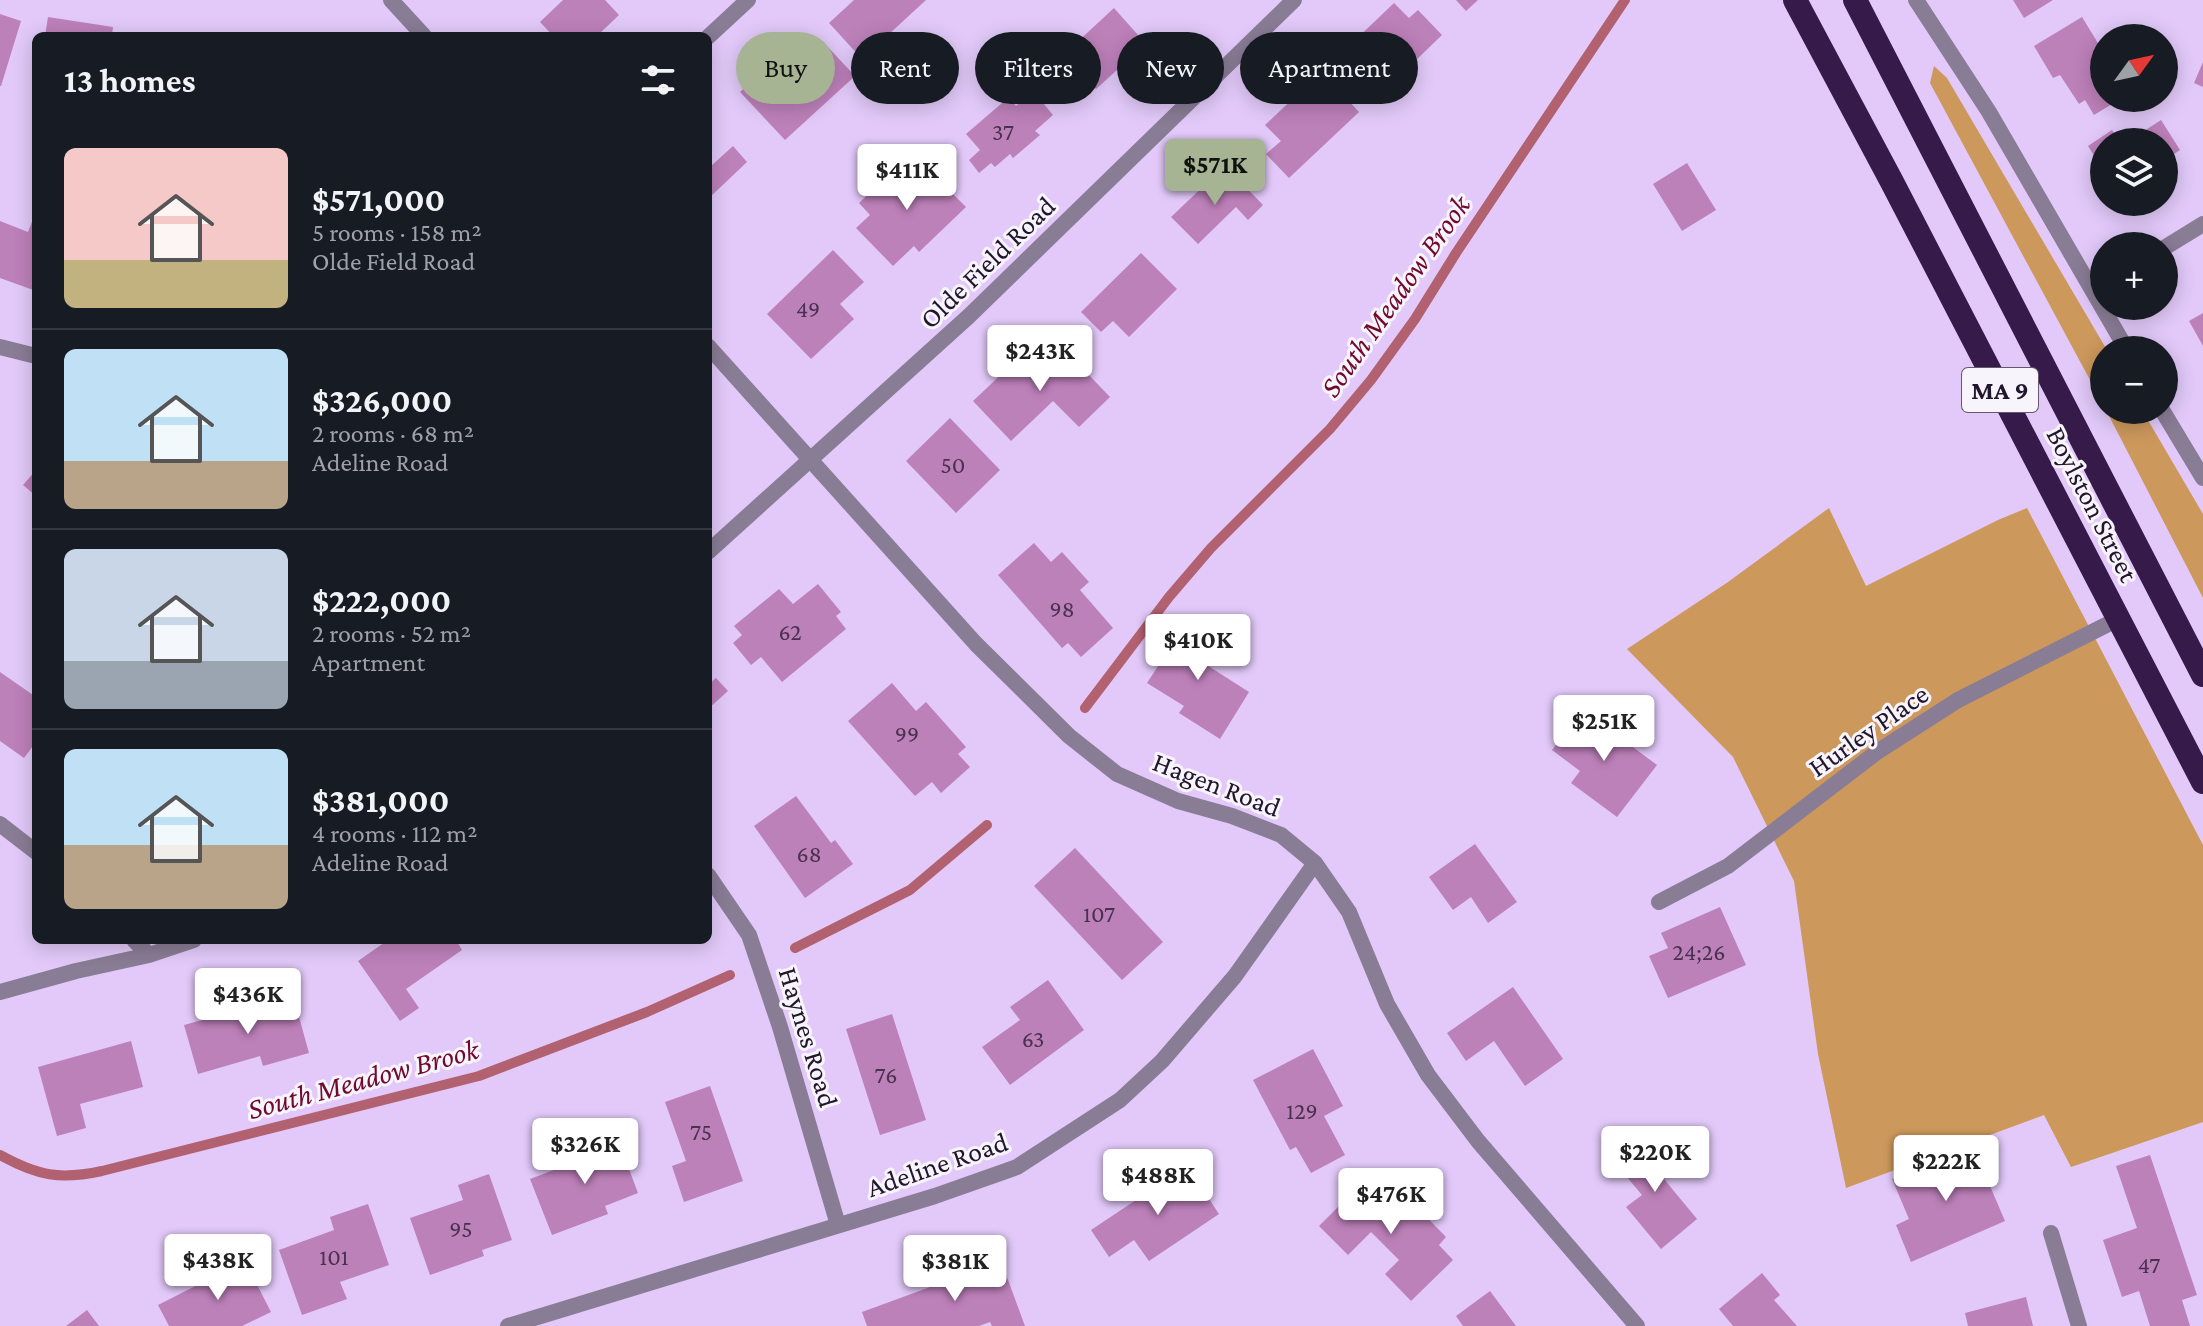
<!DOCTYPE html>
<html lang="en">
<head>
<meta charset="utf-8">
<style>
	:root { --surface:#171b24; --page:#20242c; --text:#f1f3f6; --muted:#9ea1a6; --line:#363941; --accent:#a6b494 }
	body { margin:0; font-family:"Crimson Pro",serif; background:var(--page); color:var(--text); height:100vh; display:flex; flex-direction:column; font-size:30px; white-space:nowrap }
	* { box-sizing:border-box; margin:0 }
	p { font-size:26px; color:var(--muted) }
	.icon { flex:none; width:44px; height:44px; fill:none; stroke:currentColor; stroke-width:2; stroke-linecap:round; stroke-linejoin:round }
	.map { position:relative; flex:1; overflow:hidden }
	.drawer { position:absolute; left:32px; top:32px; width:680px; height:912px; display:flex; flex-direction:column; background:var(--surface); border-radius:12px; box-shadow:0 4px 20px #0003 }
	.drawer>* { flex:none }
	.hud { position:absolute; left:736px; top:32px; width:760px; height:72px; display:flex; gap:16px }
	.needle { width:52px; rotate:57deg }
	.buttons { position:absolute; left:2090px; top:24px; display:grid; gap:16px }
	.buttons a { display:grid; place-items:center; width:88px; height:88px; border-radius:50%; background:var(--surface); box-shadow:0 4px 20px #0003; font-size:40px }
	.price { position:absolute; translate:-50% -68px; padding:0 18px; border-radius:8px; background:#fff; color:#222; font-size:26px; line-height:52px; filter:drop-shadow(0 2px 4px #0008) }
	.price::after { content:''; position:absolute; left:50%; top:48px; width:24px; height:18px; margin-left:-12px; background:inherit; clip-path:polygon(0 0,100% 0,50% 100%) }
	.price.active { background:var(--accent); color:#111 }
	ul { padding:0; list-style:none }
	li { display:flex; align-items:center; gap:24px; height:200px; padding:0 32px }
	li+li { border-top:2px solid var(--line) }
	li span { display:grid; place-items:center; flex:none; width:224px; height:160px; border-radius:12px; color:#555 }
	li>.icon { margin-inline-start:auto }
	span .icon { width:96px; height:96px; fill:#fffc; stroke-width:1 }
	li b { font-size:34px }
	h2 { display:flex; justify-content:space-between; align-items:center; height:96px; padding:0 32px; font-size:34px }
	.chip { padding:0 28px; border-radius:36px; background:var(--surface); box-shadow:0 4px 20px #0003; font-size:28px; line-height:72px }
	.chip.active { background:var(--accent); color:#111 }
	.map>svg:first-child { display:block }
	.green { fill:#cd985c }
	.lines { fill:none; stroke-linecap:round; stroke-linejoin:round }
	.stream { stroke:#b26170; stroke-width:10 }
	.building { fill:#bd81ba }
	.lane { stroke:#897c95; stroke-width:16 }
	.street { stroke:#897c95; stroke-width:16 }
	.highway { stroke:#361b4a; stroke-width:24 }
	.labels { text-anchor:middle; stroke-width:6; stroke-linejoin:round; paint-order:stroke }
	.number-label { font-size:24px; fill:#493150 }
	.shield { fill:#f8f4fb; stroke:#62596a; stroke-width:2 }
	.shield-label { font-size:26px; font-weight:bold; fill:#22162c }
	.street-label { font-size:28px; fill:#22162c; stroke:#f8f4fb }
	.water-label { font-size:30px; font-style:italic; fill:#71082d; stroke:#f8f4fb }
</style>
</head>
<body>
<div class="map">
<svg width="2203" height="1326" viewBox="0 0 2203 1326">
	<rect width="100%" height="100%" fill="#e2c9f9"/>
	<!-- green -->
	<path class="green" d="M1934 66 1947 78 2107 350H2104V406L1930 83Z
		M2106 410H2142L2203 514V598Z
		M1829 508 1866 586 1998 520 2027 508 2203 845V1122L2071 1167 2044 1115 1846 1188 1818 1054 1794 881 1733 757 1627 649 1728 582Z"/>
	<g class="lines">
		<!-- stream -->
		<path class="stream" d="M1085 708 1169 597 1211 548 1330 429 1371 380 1415 319 1456 253 1625 0
			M795 948 910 890 987 825
			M0 1155C38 1176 60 1180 102 1171L479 1076 647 1012 730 975"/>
	</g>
	<!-- building -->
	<path class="building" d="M563 0H605L619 15 597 36H553L540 22Z
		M854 0H926L862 59 829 23Z
		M1456 0H1478L1466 11Z
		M2013 0H2053L2024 18Z
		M1394 3 1409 18 1418 10 1442 35 1377 98 1353 73 1364 62 1349 46Z
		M1114 8 1146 44 1096 89 1090 82 1072 98 1047 70Z
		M0 14 21 21 1 86H0Z
		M48 17 113 27 112 36H45Z
		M2082 17 2104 53V98H2122L2094 115 2085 100 2079 104 2060 75 2053 78 2034 46Z
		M826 45 855 76 785 140 740 92 786 49 802 67Z
		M2203 62V87L2194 83Z
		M1312 81 1328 97 1337 88 1359 112 1289 178 1266 154 1281 141 1265 125Z
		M1033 91 1053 115 1035 131 1040 135 1013 158 1010 154 995 167 991 163 979 173 969 160 980 150 966 134 1009 97 1016 106Z
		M2161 120 2180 150 2164 161V142H2127Z
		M2112 130 2119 142H2104V171L2088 146Z
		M733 146 747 162 708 199V163L711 166Z
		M906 158 926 180 933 174 966 207 919 252 914 246 893 266 856 228 870 215 859 203Z
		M1687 163 1716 210 1682 231 1653 184Z
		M1233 174 1263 205 1248 220 1236 207 1198 244 1171 217 1211 179 1219 187Z
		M36 211V291L0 278V221L28 232Z
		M833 250 864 282 840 304 854 319 811 359 767 314Z
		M1141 253 1177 289 1129 337 1113 321 1101 332 1081 312Z
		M2203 313V346L2189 321Z
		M1062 347 1110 397 1079 427 1053 401 1011 441 973 401 1025 352 1040 367Z
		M950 418 1000 470 956 513 906 461Z
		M36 470V496L23 485Z
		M1034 543 1051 562 1062 552 1089 582 1080 590 1113 628 1081 657 1068 643 1062 648 998 575Z
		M818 584 841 612 836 616 846 629 782 682 761 657 751 665 733 643 742 635 734 626 779 589 793 604Z
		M1188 620 1216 639 1202 662 1249 692 1220 739 1179 713 1184 706 1147 683Z
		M0 672 36 697V742L24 758 0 741Z
		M716 678 728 691 708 709V685Z
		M892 683 916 711 926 702 966 747 958 754 970 767 941 793 932 782 915 796 848 721Z
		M1583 710 1657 765 1617 817 1571 783 1580 771 1552 750Z
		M796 796 831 843 835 840 853 864 805 898 754 826Z
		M1475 844 1517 902 1488 923 1471 897 1453 910 1429 877Z
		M1075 848 1163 942 1122 980 1034 886Z
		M1720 907 1746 965 1668 998 1649 956 1668 948 1661 933Z
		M388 940H456L462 950 406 989 419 1008 400 1021 358 961Z
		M1048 980 1084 1030 1010 1085 982 1047 1020 1020 1010 1007Z
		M1513 987 1563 1059 1525 1086 1494 1041 1466 1061 1447 1033Z
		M293 995 309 1053 263 1066 260 1056 198 1074 184 1025Z
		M892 1014 926 1120 880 1135 846 1029Z
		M131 1041 143 1087 80 1104 86 1128 57 1136 38 1067Z
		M1313 1049 1343 1106 1324 1116 1345 1155 1311 1173 1296 1147 1290 1150 1253 1080Z
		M710 1086 743 1181 684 1202 672 1166 686 1161 665 1102Z
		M615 1132 638 1193 605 1206 608 1214 552 1235 530 1179 591 1156 586 1143Z
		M1647 1136 1676 1170 1664 1179 1697 1219 1661 1249 1626 1207 1642 1195 1615 1163Z
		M1972 1144 2005 1221 1911 1262 1896 1225 1909 1219 1892 1179Z
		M2150 1155 2197 1295 2182 1300 2190 1326H2150L2139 1291 2122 1297 2103 1240 2137 1228 2116 1166Z
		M1187 1166 1219 1214 1149 1261 1134 1240 1109 1257 1091 1230Z
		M489 1174 512 1240 482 1250 484 1256 430 1275 410 1218 463 1200 458 1185Z
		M1364 1181 1389 1207 1403 1193 1446 1237 1439 1245 1453 1260 1411 1301 1385 1274 1399 1260 1371 1232 1348 1255 1319 1226Z
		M368 1204 389 1265 340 1282 347 1299 302 1315 279 1250 334 1230 330 1217Z
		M245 1261 271 1312 242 1326H169L158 1305Z
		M1001 1261 1025 1326H992L990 1322 979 1326H867L862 1312Z
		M1762 1273 1780 1295 1774 1300 1797 1326H1733L1719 1309Z
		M1490 1291 1516 1326H1463L1456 1316Z
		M2026 1297 2033 1326H1968L1965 1313Z
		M87 1310 99 1326H66Z"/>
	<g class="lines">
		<!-- lane -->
		<path class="lane" d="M2051 1233 2079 1326"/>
		<!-- street -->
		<path class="street" d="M391 0 424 36
			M1916 0 1989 112 2127 350
			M708 37 748 0
			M2164 248 2203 224
			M708 346 976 644 1069 736 1117 774 1178 801 1232 816 1281 835 1315 863 1349 912 1387 1004 1428 1075 1478 1141 1637 1326
			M0 347 36 356
			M2162 410 2203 478
			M708 552 969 316 1294 0
			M0 824 36 852
			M708 875 749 935 780 1027 838 1225
			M1659 902 1728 866 1877 752 1958 700 2118 619
			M134 940 149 955
			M0 992 76 971 149 955 194 940
			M508 1326 935 1196 1017 1167 1120 1100 1162 1061 1235 976 1315 863"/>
		<!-- highway -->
		<path class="highway" d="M1795 0 1892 182 2203 782
			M1855 0 2203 675"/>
	</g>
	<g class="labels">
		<!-- number labels -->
		<g class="number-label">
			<text x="1003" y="140">37</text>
			<text x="808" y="317">49</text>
			<text x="953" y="473">50</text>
			<text x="1062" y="617">98</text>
			<text x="790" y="640">62</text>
			<text x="907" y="742">99</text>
			<text x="809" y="862">68</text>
			<text x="1099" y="922">107</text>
			<text x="1699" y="960">24;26</text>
			<text x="1033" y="1047">63</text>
			<text x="886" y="1083">76</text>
			<text x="1302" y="1119">129</text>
			<text x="701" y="1140">75</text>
			<text x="461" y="1237">95</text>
			<text x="334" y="1265">101</text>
			<text x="2149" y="1273">47</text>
		</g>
		<!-- shield labels -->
		<rect class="shield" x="1962" y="368" width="76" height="44" rx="6"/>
		<g class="shield-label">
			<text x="2000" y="399">MA 9</text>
		</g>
		<!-- street labels -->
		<g class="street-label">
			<text transform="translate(987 262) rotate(-44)" y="10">Olde Field Road</text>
			<text transform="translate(2093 504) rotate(63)" y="10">Boylston Street</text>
			<text transform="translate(1868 730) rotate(-35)" y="10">Hurley Place</text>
			<text transform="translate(1217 784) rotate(21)" y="10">Hagen Road</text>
			<text transform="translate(809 1037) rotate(73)" y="10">Haynes Road</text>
			<text transform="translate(937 1164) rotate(-19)" y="10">Adeline Road</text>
		</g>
		<!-- water labels -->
		<g class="water-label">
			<text transform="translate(1395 296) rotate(-55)" y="10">South Meadow Brook</text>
			<text transform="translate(363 1079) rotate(-15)" y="10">South Meadow Brook</text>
		</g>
	</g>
</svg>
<div class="buttons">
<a><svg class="needle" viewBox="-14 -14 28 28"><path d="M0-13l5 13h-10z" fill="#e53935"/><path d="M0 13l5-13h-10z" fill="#9ea1a6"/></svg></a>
<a><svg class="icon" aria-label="layers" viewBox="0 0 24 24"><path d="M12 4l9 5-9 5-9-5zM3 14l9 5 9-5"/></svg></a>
<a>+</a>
<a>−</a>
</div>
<b class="price active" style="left:1215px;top:207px">$571K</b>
<b class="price" style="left:907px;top:212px">$411K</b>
<b class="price" style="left:1040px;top:393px">$243K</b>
<b class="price" style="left:1198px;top:682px">$410K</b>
<b class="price" style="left:1604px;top:763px">$251K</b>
<b class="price" style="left:248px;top:1036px">$436K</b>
<b class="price" style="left:585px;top:1186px">$326K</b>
<b class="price" style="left:1655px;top:1194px">$220K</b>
<b class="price" style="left:1946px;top:1203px">$222K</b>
<b class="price" style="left:1158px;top:1217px">$488K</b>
<b class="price" style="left:1391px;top:1236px">$476K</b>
<b class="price" style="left:218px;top:1302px">$438K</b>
<b class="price" style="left:955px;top:1303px">$381K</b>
<div class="hud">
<a class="chip active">Buy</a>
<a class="chip">Rent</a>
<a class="chip">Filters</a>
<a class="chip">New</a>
<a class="chip">Apartment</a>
</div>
<section class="drawer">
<h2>13 homes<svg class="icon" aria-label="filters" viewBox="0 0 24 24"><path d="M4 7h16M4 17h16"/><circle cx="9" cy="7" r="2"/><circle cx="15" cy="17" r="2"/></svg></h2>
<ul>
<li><span style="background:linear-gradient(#f6c9c9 70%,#c2b280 0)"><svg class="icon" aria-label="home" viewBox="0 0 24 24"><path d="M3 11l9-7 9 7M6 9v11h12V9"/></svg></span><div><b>$571,000</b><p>5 rooms · 158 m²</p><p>Olde Field Road</p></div></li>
<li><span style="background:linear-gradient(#bfe0f5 70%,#b9a48a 0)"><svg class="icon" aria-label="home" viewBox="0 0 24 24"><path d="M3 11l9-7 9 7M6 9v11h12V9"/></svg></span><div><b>$326,000</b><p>2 rooms · 68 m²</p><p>Adeline Road</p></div></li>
<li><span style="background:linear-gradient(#c9d6e8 70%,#9aa5b1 0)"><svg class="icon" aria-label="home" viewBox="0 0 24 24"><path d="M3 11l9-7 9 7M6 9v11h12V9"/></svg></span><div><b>$222,000</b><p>2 rooms · 52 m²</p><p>Apartment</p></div></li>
<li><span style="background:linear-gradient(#bfe0f5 60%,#b9a48a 0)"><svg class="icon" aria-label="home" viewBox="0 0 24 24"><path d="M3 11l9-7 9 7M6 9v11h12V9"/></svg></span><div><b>$381,000</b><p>4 rooms · 112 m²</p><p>Adeline Road</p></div></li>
</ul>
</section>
</div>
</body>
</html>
